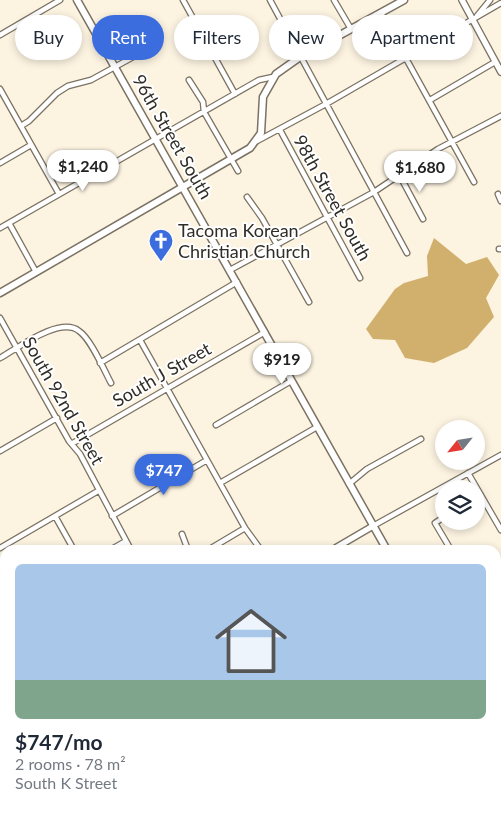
<!DOCTYPE html>
<html lang="en">
<head>
<meta charset="utf-8">
<style>
	:root { --surface:#fff; --page:#f6f6f7; --text:#1f2937; --muted:#747a83; --accent:#3c6dde }
	body { margin:0; font-family:Lato,sans-serif; background:var(--page); color:var(--text); height:100vh; display:flex; flex-direction:column; font-size:19px; white-space:nowrap }
	* { box-sizing:border-box; margin:0 }
	p { font-size:16px; color:var(--muted) }
	.icon { flex:none; width:28px; height:28px; fill:none; stroke:currentColor; stroke-width:2; stroke-linecap:round; stroke-linejoin:round }
	.map { position:relative; flex:1; overflow:hidden }
	.sheet { position:absolute; left:0px; top:545px; width:501px; height:276px; display:flex; flex-direction:column; background:var(--surface); border-radius:15px 15px 0 0; box-shadow:0 2px 8px #0003 }
	.sheet>* { flex:none }
	.banner { position:absolute; left:15px; top:15px; width:471px; height:45px; display:flex; gap:10px }
	.needle { width:32px; rotate:240deg }
	.tools { position:absolute; left:435px; top:420px; display:grid; gap:10px }
	.tools a { display:grid; place-items:center; width:50px; height:50px; border-radius:50%; background:var(--surface); box-shadow:0 2px 8px #0003; font-size:25px }
	.price { position:absolute; translate:-50% -42px; padding:0 11px; border-radius:18px; background:#fff; color:#222; font-size:16px; line-height:32px; filter:drop-shadow(0 1px 2px #0008) }
	.price::after { content:''; position:absolute; left:50%; top:30px; width:15px; height:11px; margin-left:-8px; background:inherit; clip-path:polygon(0 0,100% 0,50% 100%) }
	.price.selected { background:var(--accent); color:#fff }
	ul { padding:0; list-style:none }
	li { display:grid; align-content:center; gap:10px; height:265px; padding:0 15px }
	li span { display:grid; place-items:center; height:155px; border-radius:8px; color:#555 }
	li>.icon { margin-inline-start:auto }
	span .icon { width:90px; height:90px; fill:#fffc; stroke-width:1 }
	li b { font-size:21px }
	.tag { padding:0 18px; border-radius:22px; background:var(--surface); box-shadow:0 2px 8px #0003; font-size:18px; line-height:45px }
	.tag.selected { background:var(--accent); color:#fff }
	.map>svg:first-child { display:block }
	.green { fill:#f6d89e }
	.forest { fill:#d1b06d }
	.lines { fill:none; stroke-linecap:round; stroke-linejoin:round }
	.minor-casing { stroke:#7b7263; stroke-width:7 }
	.tertiary-casing { stroke:#7b7263; stroke-width:8 }
	.secondary-casing { stroke:#7b7263; stroke-width:9 }
	.minor { stroke:#fff; stroke-width:4.5 }
	.tertiary { stroke:#fff; stroke-width:5.5 }
	.secondary { stroke:#fff; stroke-width:6 }
	.labels { text-anchor:middle; stroke-width:4; stroke-linejoin:round; paint-order:stroke }
	.street-label { font-size:18px; fill:#302d26; stroke:#fff }
	.poi-label { font-size:18px; fill:#302d26; stroke:#fff; text-anchor:start }
</style>
</head>
<body>
<div class="map">
<svg width="501" height="821" viewBox="0 0 501 821">
	<rect width="100%" height="100%" fill="#fcf3e1"/>
	<!-- green -->
	<path class="green" d="M237 816H273L276 821H240Z"/>
	<!-- forest -->
	<path class="forest" d="M434 238 466 264 487 257 499 275 486 298 494 317 467 348 434 363 405 358 395 340 373 339 366 329 395 289 404 283 428 276 427 256Z"/>
	<g class="lines">
		<defs>
			<path id="minor" d="M183 0 235 94
				M270 0 407 253
				M334 0 351 29
				M381 13 474 182
				M477 16 490 0
				M0 35 60 0
				M189 80 203 102 204 112 238 171
				M0 89 59 194
				M430 100 495 62
				M21 126 29 121 57 93 68 86 91 80 144 51
				M280 130 360 278
				M257 141 326 104 501 3
				M0 163 31 145
				M400 176 423 219
				M498 194 501 201
				M247 197 262 218 309 302
				M9 223 36 272
				M0 228 259 80 273 77
				M499 249H501
				M230 270 374 192 438 149 501 116
				M0 318 69 441 80 454 131 550
				M140 340 245 528 261 550
				M0 358C18 348 60 316 79 331 91 339 104 370 111 383
				M100 363 237 282
				M216 425 291 381
				M73 443 265 332
				M0 451 57 418
				M468 473 501 530
				M220 483 317 427
				M349 484 367 469 421 439
				M55 516 74 550
				M112 516 207 460
				M444 517 435 523 451 550
				M373 526 501 455
				M182 534 188 550
				M0 548 98 491
				M110 550 126 541
				M208 550 245 528
				M496 613 501 610
				M0 652 5 649
				M496 652 501 650
				M0 767 5 776
				M28 816 30 821
				M151 816 153 821
				M285 816 287 821
				M347 816 350 821
				M412 816 415 821
				M477 816 479 821
				M90 821 99 816
				M302 821 311 816"/>
			<path id="tertiary" d="M462 0 501 72
				M332 550 373 526
				M496 584 501 581
				M0 739 5 736"/>
			<path id="secondary" d="M77 0 387 550
				M0 293 250 148 261 133 263 97 276 74 300 57 404 0
				M496 740 501 748"/>
		</defs>
		<!-- minor casing -->
		<use href="#minor" class="minor-casing"/>
		<!-- tertiary casing -->
		<use href="#tertiary" class="tertiary-casing"/>
		<!-- secondary casing -->
		<use href="#secondary" class="secondary-casing"/>
		<!-- minor -->
		<use href="#minor" class="minor"/>
		<!-- tertiary -->
		<use href="#tertiary" class="tertiary"/>
		<!-- secondary -->
		<use href="#secondary" class="secondary"/>
	</g>
	<!-- icons -->
	<defs>
		<symbol id="church-pin" viewBox="-11 -11 22 30"><path d="M0 17L-7.5 6A9.5 9.5 0 1 1 7.5 6Z" fill="#3c6dde" stroke="#fff"/><path d="M-1.2-6h2.4v3.5h3.3v2.4h-3.3V6h-2.4V-.1h-3.3v-2.4h3.3Z" fill="#fff"/></symbol>
	</defs>
	<g fill-rule="evenodd">
		<use href="#church-pin" x="147" y="227" width="28" height="38"/>
	</g>
	<g class="labels">
		<!-- street labels -->
		<g class="street-label">
			<text transform="translate(172 137) rotate(60)" y="6">96th Street South</text>
			<text transform="translate(332 198) rotate(61)" y="6">98th Street South</text>
			<text transform="translate(162 375) rotate(-30)" y="6">South J Street</text>
			<text transform="translate(63 401) rotate(60)" y="6">South 92nd Street</text>
		</g>
		<!-- poi labels -->
		<g class="poi-label">
			<text x="178" y="237">Tacoma Korean<tspan x="178" dy="21">Christian Church</tspan></text>
		</g>
	</g>
</svg>
<div class="tools">
<a><svg class="needle" viewBox="-14 -14 28 28"><path d="M0-13l5 13h-10z" fill="#e53935"/><path d="M0 13l5-13h-10z" fill="#747a83"/></svg></a>
<a><svg class="icon" aria-label="layers" viewBox="0 0 24 24"><path d="M12 4l9 5-9 5-9-5zM3 14l9 5 9-5"/></svg></a>
</div>
<b class="price" style="left:83px;top:192px">$1,240</b>
<b class="price" style="left:420px;top:193px">$1,680</b>
<b class="price" style="left:282px;top:385px">$919</b>
<b class="price selected" style="left:164px;top:496px">$747</b>
<div class="banner">
<a class="tag">Buy</a>
<a class="tag selected">Rent</a>
<a class="tag">Filters</a>
<a class="tag">New</a>
<a class="tag">Apartment</a>
</div>
<section class="sheet">
<ul>
<li><span style="background:linear-gradient(#a9c7e8 75%,#7fa58c 0)"><svg class="icon" aria-label="home" viewBox="0 0 24 24"><path d="M3 11l9-7 9 7M6 9v11h12V9"/></svg></span><div><b>$747/mo</b><p>2 rooms · 78 m²</p><p>South K Street</p></div></li>
</ul>
</section>
</div>
</body>
</html>
